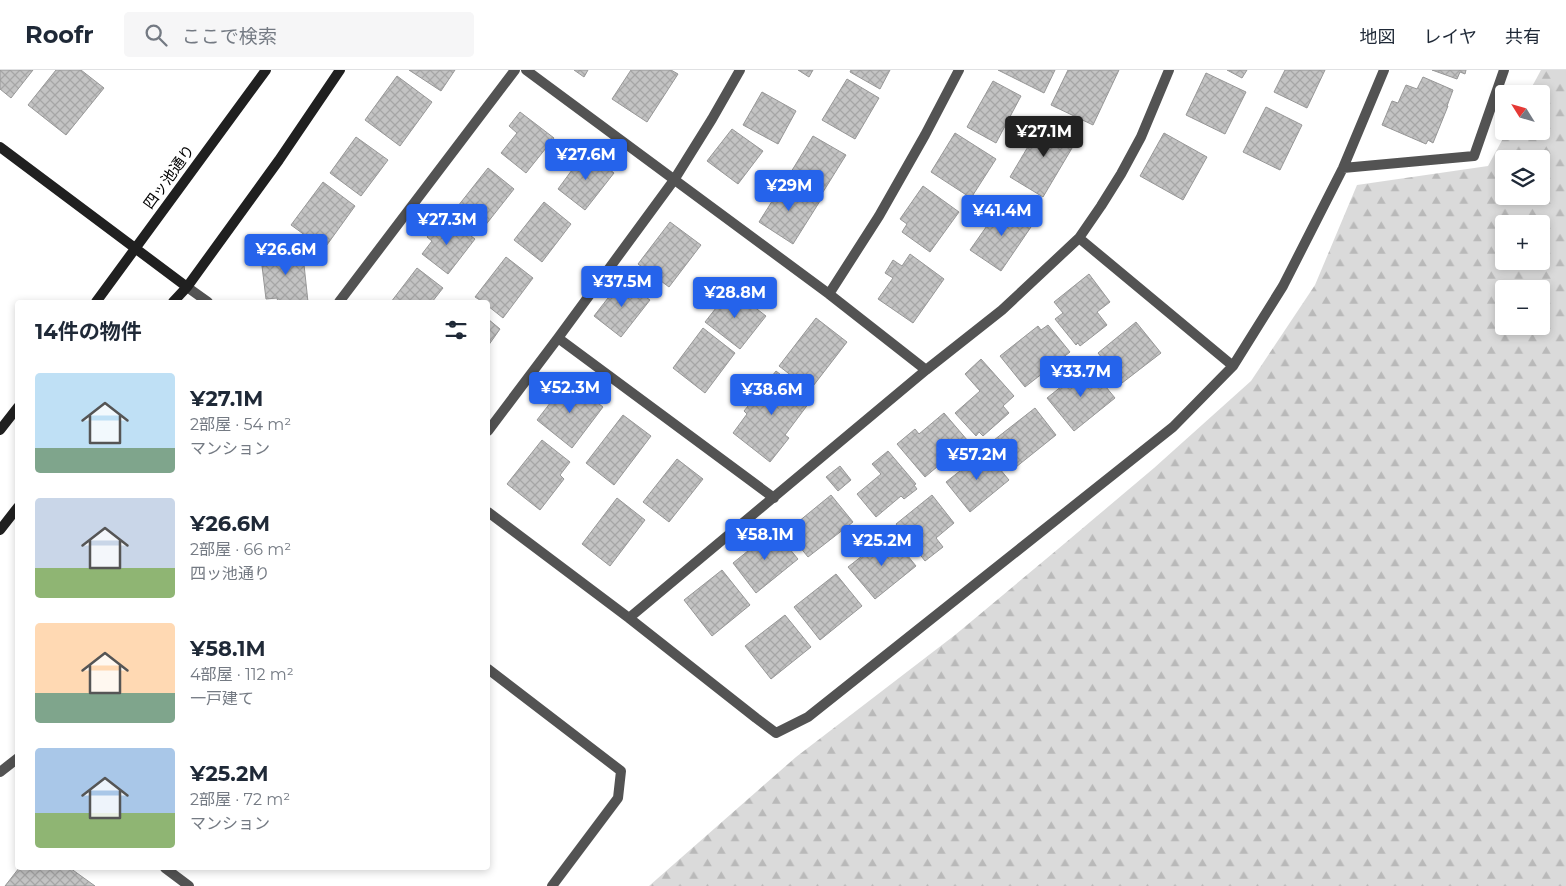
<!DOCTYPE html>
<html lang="ja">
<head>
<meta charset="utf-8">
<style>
	:root { --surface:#fff; --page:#f6f6f7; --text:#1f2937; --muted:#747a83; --line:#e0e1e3; --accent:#2563eb }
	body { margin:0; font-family:Montserrat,"Noto Sans JP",sans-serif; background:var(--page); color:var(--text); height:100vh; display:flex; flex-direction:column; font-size:19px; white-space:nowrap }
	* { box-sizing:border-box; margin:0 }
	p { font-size:16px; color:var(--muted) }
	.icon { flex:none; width:28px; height:28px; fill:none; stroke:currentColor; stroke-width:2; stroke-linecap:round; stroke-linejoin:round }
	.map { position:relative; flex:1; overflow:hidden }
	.drawer { position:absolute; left:15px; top:230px; width:475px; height:570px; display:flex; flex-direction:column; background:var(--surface); border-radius:5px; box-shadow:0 2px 8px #0003 }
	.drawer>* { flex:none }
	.needle { width:32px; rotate:307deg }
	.fabs { position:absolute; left:1495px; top:15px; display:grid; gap:10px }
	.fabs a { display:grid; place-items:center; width:55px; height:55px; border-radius:5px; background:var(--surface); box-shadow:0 2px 8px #0003; font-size:25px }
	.price { position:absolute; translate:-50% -42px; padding:0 11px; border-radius:5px; background:var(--accent); color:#fff; font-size:16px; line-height:32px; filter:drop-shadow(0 1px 2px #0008) }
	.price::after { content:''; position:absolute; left:50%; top:30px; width:15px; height:11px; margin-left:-8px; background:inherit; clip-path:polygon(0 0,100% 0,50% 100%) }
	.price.current { background:#222; color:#fff }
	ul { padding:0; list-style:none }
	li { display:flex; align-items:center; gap:15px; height:125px; padding:0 20px }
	li span { display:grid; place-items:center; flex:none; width:140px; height:100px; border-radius:5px; color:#555 }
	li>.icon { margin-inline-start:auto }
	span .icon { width:60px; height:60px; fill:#fffc; stroke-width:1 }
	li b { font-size:21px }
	h2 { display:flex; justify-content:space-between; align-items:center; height:60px; padding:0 20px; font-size:21px }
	header { display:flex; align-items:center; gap:30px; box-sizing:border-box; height:70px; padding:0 25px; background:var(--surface); border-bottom:1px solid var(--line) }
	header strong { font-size:24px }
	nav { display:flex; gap:28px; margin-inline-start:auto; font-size:18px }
	.search { width:350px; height:45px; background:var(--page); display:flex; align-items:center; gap:12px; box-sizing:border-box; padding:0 18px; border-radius:5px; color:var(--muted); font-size:19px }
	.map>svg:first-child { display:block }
	.forest { fill:url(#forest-firs); fill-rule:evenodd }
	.building { fill:url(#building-cross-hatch); stroke:#979797 }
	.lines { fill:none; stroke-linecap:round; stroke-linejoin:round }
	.lane { stroke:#535353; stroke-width:10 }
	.street { stroke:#535353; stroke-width:10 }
	.secondary { stroke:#202020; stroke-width:10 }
	.labels { text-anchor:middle; stroke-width:4; stroke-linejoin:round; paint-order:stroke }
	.street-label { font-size:15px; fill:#000; stroke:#fff }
</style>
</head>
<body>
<header>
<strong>Roofr</strong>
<div class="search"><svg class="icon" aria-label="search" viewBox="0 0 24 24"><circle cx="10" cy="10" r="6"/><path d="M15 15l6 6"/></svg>ここで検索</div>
<nav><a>地図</a><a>レイヤ</a><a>共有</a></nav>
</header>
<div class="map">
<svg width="1566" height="816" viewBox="0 0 1566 816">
	<defs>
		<pattern id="forest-firs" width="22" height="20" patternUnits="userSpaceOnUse" patternTransform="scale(1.25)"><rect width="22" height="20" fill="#dadada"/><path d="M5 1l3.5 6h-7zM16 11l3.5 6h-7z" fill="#b9b9b9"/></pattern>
		<pattern id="building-cross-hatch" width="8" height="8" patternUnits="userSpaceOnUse" patternTransform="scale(1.25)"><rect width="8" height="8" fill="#c3c3c3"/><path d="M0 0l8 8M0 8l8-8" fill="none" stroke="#a6a6a6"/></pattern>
	</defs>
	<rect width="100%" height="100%" fill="#fff"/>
	<!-- forest -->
	<path class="forest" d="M1541 0H1566V816H649L796 687 955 565 1058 479 1154 398 1251 311 1315 215 1357 115 1488 96 1507 61H1541V24H1528ZM1504 89H1541V126H1504ZM1504 154H1541V191H1504ZM1504 219H1541V256H1504Z"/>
	<!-- building -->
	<path class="building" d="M0 0H33L11 28 0 19Z
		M56 0H81L104 18 66 65 28 35Z
		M409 0H455L441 21Z
		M574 0H588L584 7Z
		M631 0H671L678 4 647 52 612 29Z
		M798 0H813L809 7Z
		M851 0H890L880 19 850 2Z
		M998 0H1055L1044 23Z
		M1068 0H1119L1093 55 1051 35Z
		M1227 0H1247L1242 8Z
		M1285 0H1325L1307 38 1274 22Z
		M1432 0H1466L1465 4 1460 2 1457 9Z
		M1206 3 1246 22 1225 64 1186 45Z
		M397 6 432 32 400 76 365 50Z
		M1423 7 1453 20 1447 36H1448L1433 73 1428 70 1426 74 1382 55 1392 31 1398 33 1406 15 1417 19Z
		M847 9 879 28 855 69 822 50Z
		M993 11 1021 26 996 73 967 57Z
		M762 22 796 41 778 74 743 55Z
		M1266 37 1302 55 1280 100 1243 82Z
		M520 42 554 68 526 103 501 83 517 63 509 56Z
		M1045 48 1078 68 1043 127 1010 107Z
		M732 59 763 81 738 114 707 91Z
		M955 63 996 89 971 128 931 102Z
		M1164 63 1207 87 1183 130 1140 106Z
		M813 66 846 85 823 122 791 102Z
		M356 67 388 90 361 126 330 103Z
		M586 81 614 103 585 140 558 119Z
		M488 98 514 119 484 157 458 136Z
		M786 109 820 131 793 174 759 152Z
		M323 112 355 136 324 179 291 155Z
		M923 116 959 142 930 182 902 162 907 154 900 149Z
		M544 132 571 154 542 192 514 170Z
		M1003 133 1033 154 1001 201 970 180Z
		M440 151 453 161 457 155 475 169 448 204 422 184 432 171 427 167Z
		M670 152 701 175 669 217 638 194Z
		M302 176 308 232H278L277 228 266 229 262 196 273 195 272 179Z
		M910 184 944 209 913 253 878 229 893 208 885 203 893 190 902 196Z
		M506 187 533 208 503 248 488 236V232H483L475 227Z
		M417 198 443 218 432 232H391Z
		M1089 204 1110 232 1097 242 1107 255 1080 276 1078 273 1076 275 1055 249 1063 243 1054 232Z
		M622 210 650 230 621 267 594 246Z
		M731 219 766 246 740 279 705 252Z
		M816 248 847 272 810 320 779 296Z
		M488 249 500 259 488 276Z
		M1136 252 1161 283 1122 313 1098 283Z
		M1048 255 1070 282 1025 317 1000 286 1038 256 1041 260Z
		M703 258 735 283 705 323 673 298Z
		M981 289 1014 326 1003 336 1009 343 983 366 979 362 976 366 955 343 980 321 965 304Z
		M1088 295 1115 328 1074 361 1047 328Z
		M776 301 812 329 785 365 789 368 770 392 733 363 747 344 744 341Z
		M568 310 603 337 572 378 537 350Z
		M1035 338 1056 365 1016 397 994 370Z
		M944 343 968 371 964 374 968 378 953 390 950 386 925 407 897 374 915 359 919 364Z
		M623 345 651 366 614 415 586 393Z
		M542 370 570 392 560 405 564 409 540 440 507 414Z
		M888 381 916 414 914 415 917 419 904 429 901 426 876 447 857 424 881 404 872 394Z
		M985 381 1009 410 970 442 946 412Z
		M677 389 703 409 669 452 643 432Z
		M840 396 851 410 838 421 826 407Z
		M831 425 853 452 808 487 787 461Z
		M932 425 954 453 936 468 943 477 925 491 896 454Z
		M617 428 645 450 610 496 582 474Z
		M774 460 798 489 756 523 733 493Z
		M890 464 916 496 875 529 848 497Z
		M722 500 750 535 712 566 684 530Z
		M836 504 862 536 820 570 794 537Z
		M785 545 811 577 771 609 745 576Z
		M19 798H70L95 816H5Z"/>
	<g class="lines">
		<!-- lane -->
		<path class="lane" d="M488 599 621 701 618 728 552 816
			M0 702 18 688
			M165 798 189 816"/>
		<!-- street -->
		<path class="street" d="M526 0 829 224 926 300
			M1343 98 1474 86 1504 0
			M1079 168 1233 296
			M187 217 208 232
			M829 224 879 146 925 65 959 0
			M339 232 515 0
			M558 268 774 428
			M488 361 558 268 674 110 712 49 740 0
			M488 442 629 548 756 648 776 663 808 647 1173 357 1233 296 1283 216 1343 98 1384 0
			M629 548 926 300 1002 240 1079 168 1101 136 1121 104 1141 67 1169 0"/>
		<!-- secondary -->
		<path class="secondary" d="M0 77 187 217
			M96 232 266 0
			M173 232 187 217 279 90 340 0
			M0 360 18 337
			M0 460 18 437"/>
	</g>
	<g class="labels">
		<!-- street labels -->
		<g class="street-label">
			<text transform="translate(169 107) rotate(-54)" y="5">四ッ池通り</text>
		</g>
	</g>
</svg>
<div class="fabs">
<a><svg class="needle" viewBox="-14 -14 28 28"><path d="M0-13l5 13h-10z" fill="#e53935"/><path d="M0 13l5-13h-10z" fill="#747a83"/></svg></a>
<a><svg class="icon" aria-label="layers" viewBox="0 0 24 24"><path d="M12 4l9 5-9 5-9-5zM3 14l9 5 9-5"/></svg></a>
<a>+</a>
<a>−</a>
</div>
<b class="price current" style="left:1044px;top:88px">¥27.1M</b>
<b class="price" style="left:586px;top:111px">¥27.6M</b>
<b class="price" style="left:789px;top:142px">¥29M</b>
<b class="price" style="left:1002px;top:167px">¥41.4M</b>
<b class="price" style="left:447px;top:176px">¥27.3M</b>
<b class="price" style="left:286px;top:206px">¥26.6M</b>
<b class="price" style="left:622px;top:238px">¥37.5M</b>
<b class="price" style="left:735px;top:249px">¥28.8M</b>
<b class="price" style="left:1081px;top:328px">¥33.7M</b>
<b class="price" style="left:570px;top:344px">¥52.3M</b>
<b class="price" style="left:772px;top:346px">¥38.6M</b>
<b class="price" style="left:977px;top:411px">¥57.2M</b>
<b class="price" style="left:765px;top:491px">¥58.1M</b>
<b class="price" style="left:882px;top:497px">¥25.2M</b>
<section class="drawer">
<h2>14件の物件<svg class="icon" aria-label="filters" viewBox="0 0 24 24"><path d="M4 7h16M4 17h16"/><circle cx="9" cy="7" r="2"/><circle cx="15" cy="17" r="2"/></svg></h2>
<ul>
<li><span style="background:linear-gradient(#bfe0f5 75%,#7fa58c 0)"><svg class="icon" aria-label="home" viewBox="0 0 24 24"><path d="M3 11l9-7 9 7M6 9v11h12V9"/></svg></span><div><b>¥27.1M</b><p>2部屋 · 54 m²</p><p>マンション</p></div></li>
<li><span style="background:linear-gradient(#c9d6e8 70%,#8fb573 0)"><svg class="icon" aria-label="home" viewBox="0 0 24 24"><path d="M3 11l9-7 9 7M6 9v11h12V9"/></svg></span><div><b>¥26.6M</b><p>2部屋 · 66 m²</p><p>四ッ池通り</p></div></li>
<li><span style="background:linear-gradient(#ffd9b3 70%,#7fa58c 0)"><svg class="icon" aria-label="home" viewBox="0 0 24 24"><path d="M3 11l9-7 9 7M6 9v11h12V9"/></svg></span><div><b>¥58.1M</b><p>4部屋 · 112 m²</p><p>一戸建て</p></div></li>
<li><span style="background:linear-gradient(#a9c7e8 65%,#8fb573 0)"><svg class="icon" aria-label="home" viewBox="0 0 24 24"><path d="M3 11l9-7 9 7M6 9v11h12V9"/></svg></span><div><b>¥25.2M</b><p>2部屋 · 72 m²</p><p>マンション</p></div></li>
</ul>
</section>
</div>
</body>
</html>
